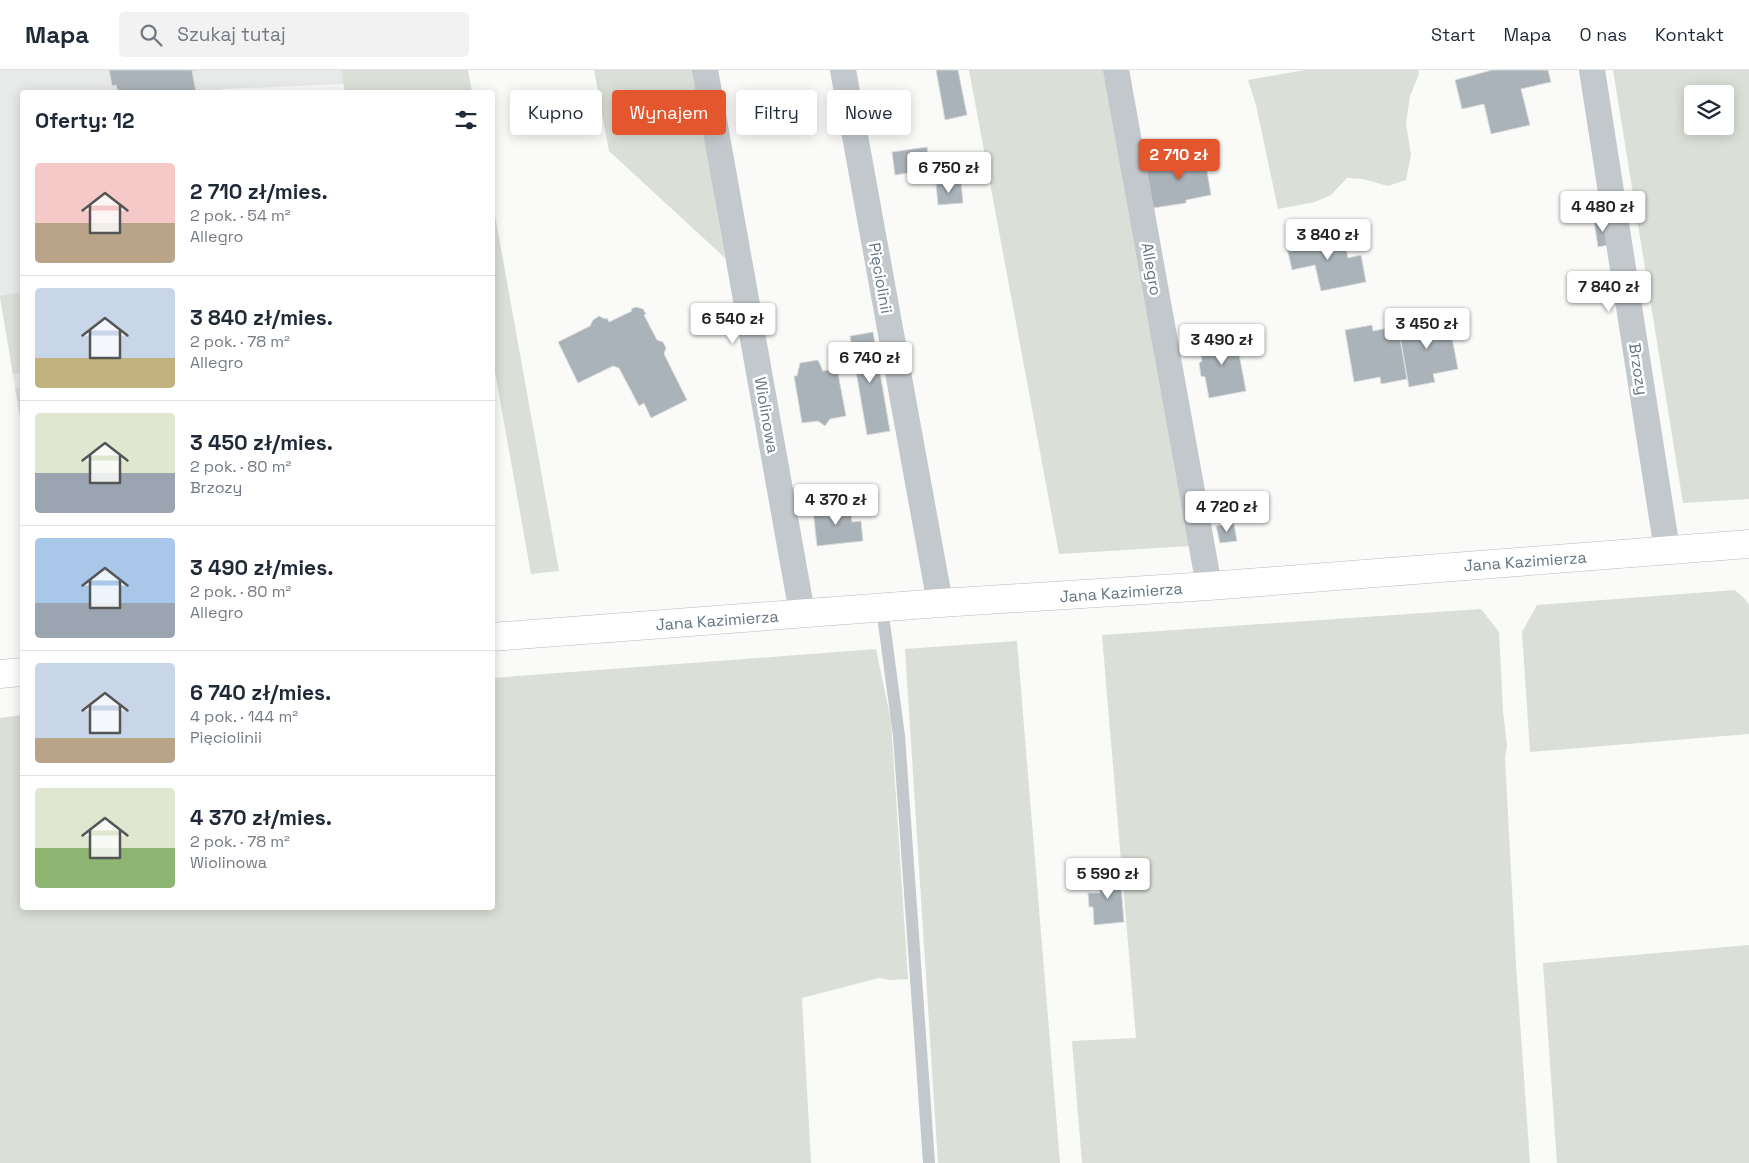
<!DOCTYPE html>
<html lang="pl">
<head>
<meta charset="utf-8">
<style>
	:root { --surface:#fff; --page:#f2f2f3; --text:#1f2937; --muted:#747a83; --line:#e0e1e3; --accent:#e4572e }
	body { margin:0; font-family:"Space Grotesk",sans-serif; background:var(--page); color:var(--text); height:100vh; display:flex; flex-direction:column; font-size:19px; white-space:nowrap }
	* { box-sizing:border-box; margin:0 }
	p { font-size:16px; color:var(--muted) }
	.icon { flex:none; width:28px; height:28px; fill:none; stroke:currentColor; stroke-width:2; stroke-linecap:round; stroke-linejoin:round }
	.map { position:relative; flex:1; overflow:hidden }
	.sheet { position:absolute; left:20px; top:20px; width:475px; height:820px; display:flex; flex-direction:column; background:var(--surface); border-radius:5px; box-shadow:0 2px 12px #0003 }
	.sheet>* { flex:none }
	.banner { position:absolute; left:510px; top:20px; width:475px; height:45px; display:flex; gap:10px }
	.buttons { position:absolute; left:1684px; top:15px; display:grid; gap:10px }
	.buttons a { display:grid; place-items:center; width:50px; height:50px; border-radius:5px; background:var(--surface); box-shadow:0 2px 12px #0003; font-size:25px }
	.price { position:absolute; translate:-50% -42px; padding:0 11px; border-radius:5px; background:#fff; color:#222; font-size:16px; line-height:32px; filter:drop-shadow(0 1px 2px #0008) }
	.price::after { content:''; position:absolute; left:50%; top:30px; width:15px; height:11px; margin-left:-8px; background:inherit; clip-path:polygon(0 0,100% 0,50% 100%) }
	.price.active { background:var(--accent); color:#fff }
	ul { padding:0; list-style:none }
	li { display:flex; align-items:center; gap:15px; height:125px; padding:0 15px }
	li+li { border-top:1px solid var(--line) }
	li span { display:grid; place-items:center; flex:none; width:140px; height:100px; border-radius:5px; color:#555 }
	li>.icon { margin-inline-start:auto }
	span .icon { width:60px; height:60px; fill:#fffc; stroke-width:1 }
	li b { font-size:21px }
	h2 { display:flex; justify-content:space-between; align-items:center; height:60px; padding:0 15px; font-size:21px }
	.chip { padding:0 18px; border-radius:5px; background:var(--surface); box-shadow:0 2px 12px #0003; font-size:18px; line-height:45px }
	.chip.active { background:var(--accent); color:#fff }
	header { display:flex; align-items:center; gap:30px; box-sizing:border-box; height:70px; padding:0 25px; background:var(--surface); border-bottom:1px solid var(--line) }
	header strong { font-size:24px }
	nav { display:flex; gap:28px; margin-inline-start:auto; font-size:18px }
	.search { width:350px; height:45px; background:var(--page); display:flex; align-items:center; gap:12px; box-sizing:border-box; padding:0 18px; border-radius:5px; color:var(--muted); font-size:19px }
	.map>svg:first-child { display:block }
	.built { fill:#e8e9e9 }
	.green { fill:#dadfd7; fill-rule:evenodd }
	.building { fill:#aab3b9; stroke:#dcdcda }
	.lines { fill:none; stroke-linecap:round; stroke-linejoin:round }
	.secondary-casing { stroke:#b3babf; stroke-width:29 }
	.lane { stroke:#c3c8cc; stroke-width:12 }
	.street { stroke:#c3c8cc; stroke-width:26 }
	.secondary { stroke:#fff; stroke-width:28 }
	.labels { text-anchor:middle; stroke-width:5; stroke-linejoin:round; paint-order:stroke }
	.street-label { font-size:16px; fill:#657683; stroke:#fff }
</style>
</head>
<body>
<header>
<strong>Mapa</strong>
<div class="search"><svg class="icon" aria-label="search" viewBox="0 0 24 24"><circle cx="10" cy="10" r="6"/><path d="M15 15l6 6"/></svg>Szukaj tutaj</div>
<nav><a>Start</a><a>Mapa</a><a>O nas</a><a>Kontakt</a></nav>
</header>
<div class="map">
<svg width="1749" height="1093" viewBox="0 0 1749 1093">
	<rect width="100%" height="100%" fill="#fafaf8"/>
	<!-- built -->
	<path class="built" d="M0 0H341L344 14 222 19V22H22V317L15 318 0 227Z"/>
	<!-- green -->
	<path class="green" d="M341 0H468L472 22H345Z
		M594 0H693L725 188 609 81Z
		M969 0H1103L1184 450 1191 476 1059 484Z
		M1305 0H1418L1419 4 1410 26 1406 53 1411 85 1406 110 1388 116 1363 109 1347 108 1331 125 1315 132 1278 139 1256 35 1248 10Z
		M1613 0H1749V429L1683 433ZM1692 24H1725V56H1692Z
		M493 134 559 501 531 504 495 302H493Z
		M22 222V302L13 304 0 226Z
		M22 317V359L15 318Z
		M1735 520 1745 529 1749 535V664L1530 682 1522 562 1537 535Z
		M1481 539 1499 562 1503 641 1507 675 1505 688 1516 895 1530 1093H1082L1072 971 1136 968 1102 565Z
		M1017 571 1060 1093H938L905 579Z
		M876 579 891 651 908 909 890 910 879 908 802 928 811 1093H0V648L22 645V838H492L493 608Z
		M1749 875V1093H1557L1543 893Z"/>
	<!-- building -->
	<path class="building" d="M109 0H196L192 1 196 22H118L116 15 112 16Z
		M936 0H958L967 45 945 50Z
		M1492 0H1548L1551 12 1521 19 1530 55 1491 64 1484 34 1462 39 1455 10Z
		M927 77 929 91 945 88 947 97 895 105 892 82Z
		M1204 82 1211 125 1186 130V133L1153 138 1146 99 1177 94 1176 87Z
		M961 112 963 133 938 135 936 114Z
		M1608 148 1613 174 1598 177 1594 151Z
		M1343 162 1348 188 1361 185 1366 212 1321 221 1315 195 1292 200 1286 173Z
		M636 237 643 239 646 244 644 245 657 270 663 272 666 278 664 284 687 330 651 348 644 333 639 336 619 298 613 296 578 313 558 272 590 256 593 250 599 246 605 249 607 248 609 252 632 241 631 239Z
		M1448 247 1458 299 1433 304 1435 312 1409 317 1398 256Z
		M1372 255 1373 261 1398 256 1407 309 1381 314 1380 307 1354 312 1345 260Z
		M873 262 890 361 867 365 850 266Z
		M1235 263 1246 321 1209 328 1205 307 1201 306 1199 293 1202 291 1198 270Z
		M818 290 823 301 837 298 846 346 830 349 825 356 818 351 802 353 794 306H797L800 293Z
		M850 435 852 452 861 451 863 471 817 476 813 439Z
		M1234 454 1237 471 1220 473 1216 456Z
		M1120 803 1124 852 1094 855 1093 837H1089L1088 823H1100L1098 805Z"/>
	<g class="lines">
		<defs>
			<path id="secondary" d="M492 567 940 533 1209 516 1749 474
				M0 604 22 602"/>
		</defs>
		<!-- secondary casing -->
		<use href="#secondary" class="secondary-casing"/>
		<!-- lane -->
		<path class="lane" d="M882 538 899 666 929 1093"/>
		<!-- street -->
		<path class="street" d="M705 0 802 543
			M843 0 940 533
			M1116 0 1209 516
			M1592 0 1667 480"/>
		<!-- secondary -->
		<use href="#secondary" class="secondary"/>
	</g>
	<g class="labels">
		<!-- street labels -->
		<g class="street-label">
			<text transform="translate(1152 199) rotate(80)" y="6">Allegro</text>
			<text transform="translate(881 208) rotate(80)" y="6">Pięciolinii</text>
			<text transform="translate(1639 299) rotate(81)" y="6">Brzozy</text>
			<text transform="translate(767 345) rotate(80)" y="6">Wiolinowa</text>
			<text transform="translate(1525 491) rotate(-4)" y="6">Jana Kazimierza</text>
			<text transform="translate(1121 522) rotate(-4)" y="6">Jana Kazimierza</text>
			<text transform="translate(717 550) rotate(-4)" y="6">Jana Kazimierza</text>
		</g>
	</g>
</svg>
<div class="buttons">
<a><svg class="icon" aria-label="layers" viewBox="0 0 24 24"><path d="M12 4l9 5-9 5-9-5zM3 14l9 5 9-5"/></svg></a>
</div>
<b class="price active" style="left:1179px;top:111px">2 710 zł</b>
<b class="price" style="left:949px;top:124px">6 750 zł</b>
<b class="price" style="left:1603px;top:163px">4 480 zł</b>
<b class="price" style="left:1328px;top:191px">3 840 zł</b>
<b class="price" style="left:1609px;top:243px">7 840 zł</b>
<b class="price" style="left:733px;top:275px">6 540 zł</b>
<b class="price" style="left:1427px;top:280px">3 450 zł</b>
<b class="price" style="left:1222px;top:296px">3 490 zł</b>
<b class="price" style="left:870px;top:314px">6 740 zł</b>
<b class="price" style="left:836px;top:456px">4 370 zł</b>
<b class="price" style="left:1227px;top:463px">4 720 zł</b>
<b class="price" style="left:1108px;top:830px">5 590 zł</b>
<div class="banner">
<a class="chip">Kupno</a>
<a class="chip active">Wynajem</a>
<a class="chip">Filtry</a>
<a class="chip">Nowe</a>
</div>
<section class="sheet">
<h2>Oferty: 12<svg class="icon" aria-label="filters" viewBox="0 0 24 24"><path d="M4 7h16M4 17h16"/><circle cx="9" cy="7" r="2"/><circle cx="15" cy="17" r="2"/></svg></h2>
<ul>
<li><span style="background:linear-gradient(#f6c9c9 60%,#b9a48a 0)"><svg class="icon" aria-label="home" viewBox="0 0 24 24"><path d="M3 11l9-7 9 7M6 9v11h12V9"/></svg></span><div><b>2 710 zł/mies.</b><p>2 pok. · 54 m²</p><p>Allegro</p></div></li>
<li><span style="background:linear-gradient(#c9d6e8 70%,#c2b280 0)"><svg class="icon" aria-label="home" viewBox="0 0 24 24"><path d="M3 11l9-7 9 7M6 9v11h12V9"/></svg></span><div><b>3 840 zł/mies.</b><p>2 pok. · 78 m²</p><p>Allegro</p></div></li>
<li><span style="background:linear-gradient(#dfe7d0 60%,#9aa5b1 0)"><svg class="icon" aria-label="home" viewBox="0 0 24 24"><path d="M3 11l9-7 9 7M6 9v11h12V9"/></svg></span><div><b>3 450 zł/mies.</b><p>2 pok. · 80 m²</p><p>Brzozy</p></div></li>
<li><span style="background:linear-gradient(#a9c7e8 65%,#9aa5b1 0)"><svg class="icon" aria-label="home" viewBox="0 0 24 24"><path d="M3 11l9-7 9 7M6 9v11h12V9"/></svg></span><div><b>3 490 zł/mies.</b><p>2 pok. · 80 m²</p><p>Allegro</p></div></li>
<li><span style="background:linear-gradient(#c9d6e8 75%,#b9a48a 0)"><svg class="icon" aria-label="home" viewBox="0 0 24 24"><path d="M3 11l9-7 9 7M6 9v11h12V9"/></svg></span><div><b>6 740 zł/mies.</b><p>4 pok. · 144 m²</p><p>Pięciolinii</p></div></li>
<li><span style="background:linear-gradient(#dfe7d0 60%,#8fb573 0)"><svg class="icon" aria-label="home" viewBox="0 0 24 24"><path d="M3 11l9-7 9 7M6 9v11h12V9"/></svg></span><div><b>4 370 zł/mies.</b><p>2 pok. · 78 m²</p><p>Wiolinowa</p></div></li>
</ul>
</section>
</div>
</body>
</html>
